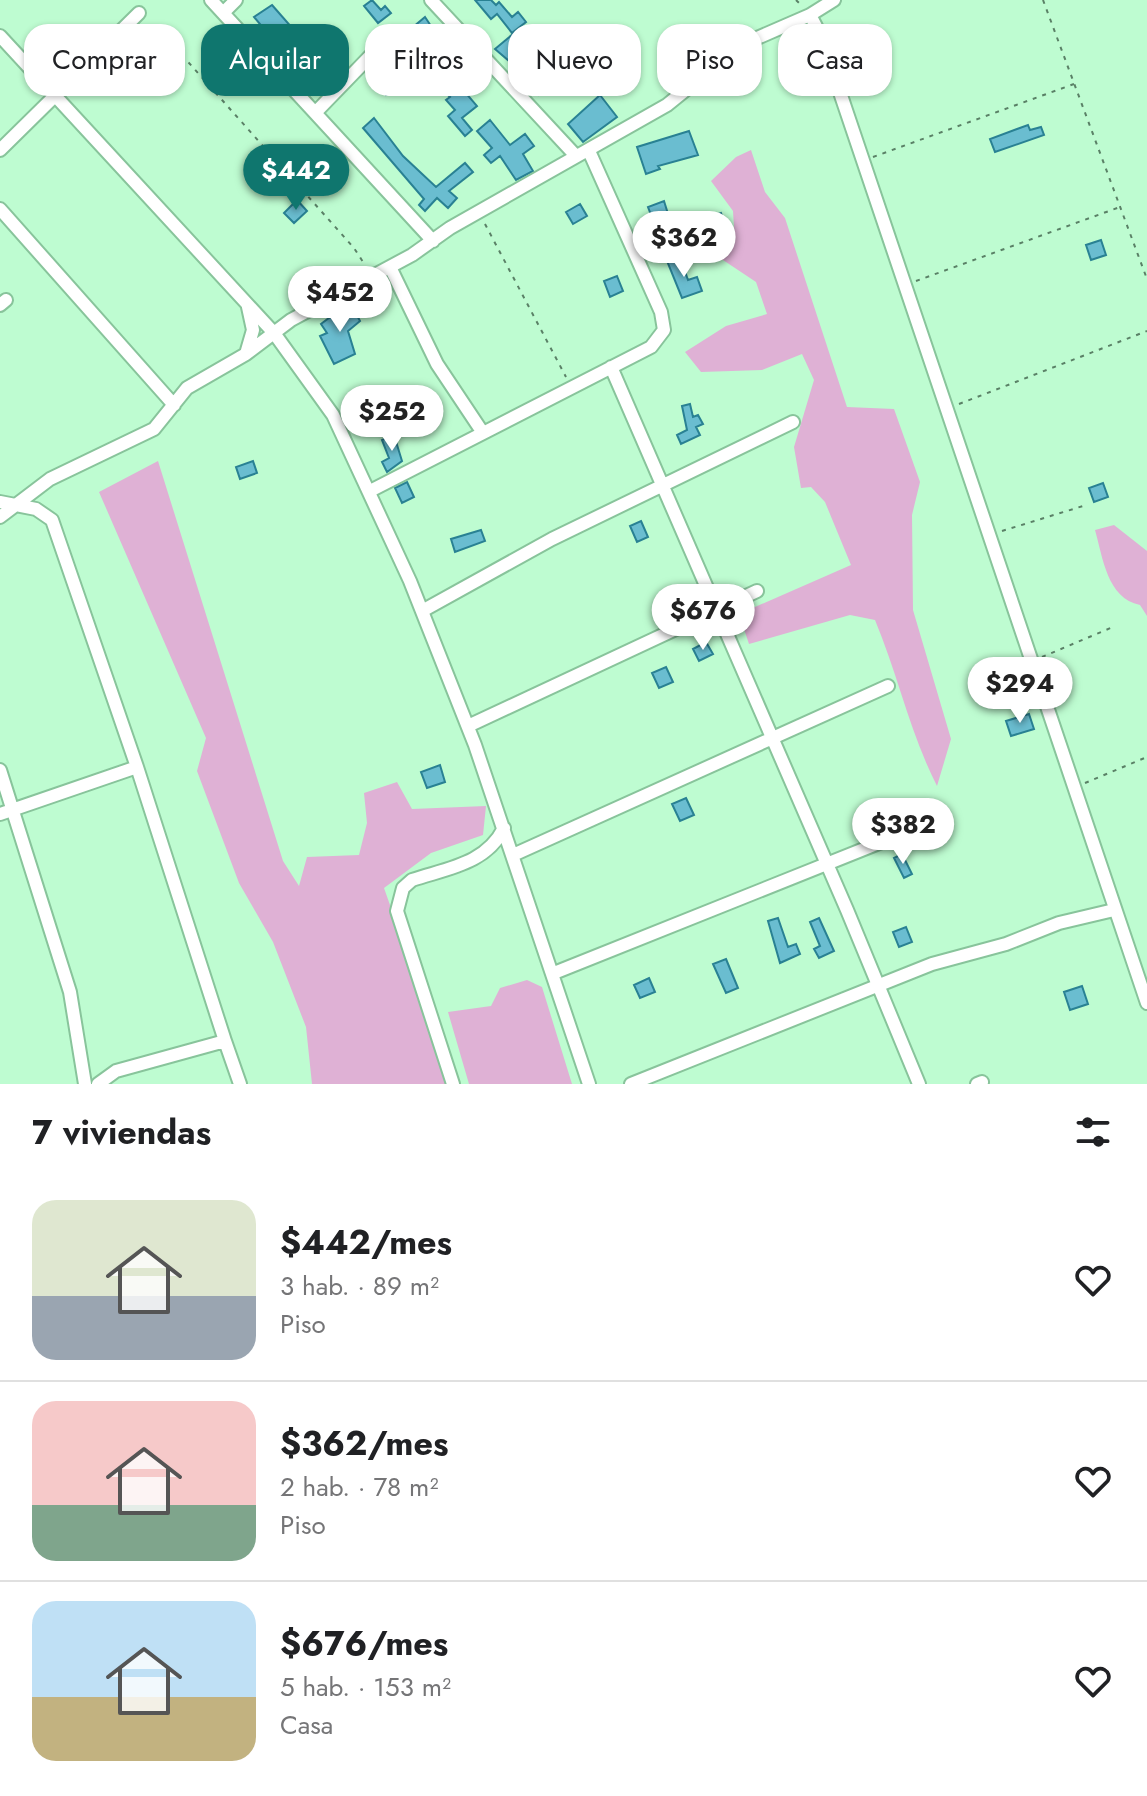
<!DOCTYPE html>
<html lang="es">
<head>
<meta charset="utf-8">
<style>
	:root { --surface:#fff; --page:#f2f2f2; --text:#202124; --muted:#757577; --line:#e0e0e0; --accent:#0f766e }
	body { margin:0; font-family:Jost,sans-serif; background:var(--page); color:var(--text); height:100vh; display:flex; flex-direction:column; font-size:30px; white-space:nowrap }
	* { box-sizing:border-box; margin:0 }
	p { font-size:26px; color:var(--muted) }
	.icon { flex:none; width:44px; height:44px; fill:none; stroke:currentColor; stroke-width:2; stroke-linecap:round; stroke-linejoin:round }
	.map { position:relative; height:1084px; overflow:hidden }
	.sheet { display:flex; flex-direction:column; background:var(--surface); flex:1 }
	.sheet>* { flex:none }
	.banner { position:absolute; left:24px; top:24px; width:1100px; height:72px; display:flex; gap:16px }
	.price { position:absolute; translate:-50% -68px; padding:0 18px; border-radius:28px; background:#fff; color:#222; font-size:26px; line-height:52px; filter:drop-shadow(0 2px 4px #0008) }
	.price::after { content:''; position:absolute; left:50%; top:48px; width:24px; height:18px; margin-left:-12px; background:inherit; clip-path:polygon(0 0,100% 0,50% 100%) }
	.price.selected { background:var(--accent); color:#fff }
	ul { padding:0; list-style:none }
	li { display:flex; align-items:center; gap:24px; height:200px; padding:0 32px }
	li+li { border-top:2px solid var(--line) }
	li span { display:grid; place-items:center; flex:none; width:224px; height:160px; border-radius:24px; color:#555 }
	li>.icon { margin-inline-start:auto }
	span .icon { width:96px; height:96px; fill:#fffc; stroke-width:1 }
	li b { font-size:34px }
	h2 { display:flex; justify-content:space-between; align-items:center; height:96px; padding:0 32px; font-size:34px }
	.chip { padding:0 28px; border-radius:24px; background:var(--surface); box-shadow:0 2px 6px #0004; font-size:28px; line-height:72px }
	.chip.selected { background:var(--accent); color:#fff }
	.map>svg:first-child { display:block }
	.green { fill:#dfb1d5 }
	.building { fill:#6abdd0; stroke:#298193; stroke-width:2 }
	.lines { fill:none; stroke-linecap:round; stroke-linejoin:round }
	.minor-casing { stroke:#88c49b; stroke-width:16 }
	.path { stroke:#5a8066; stroke-width:2; stroke-dasharray:4 6; stroke-linecap:butt }
	.minor { stroke:#fff; stroke-width:12 }
</style>
</head>
<body>
<div class="map">
<svg width="1147" height="1084" viewBox="0 0 1147 1084">
	<rect width="100%" height="100%" fill="#befcd1"/>
	<!-- green -->
	<path class="green" d="M751 150 765 192 785 218 847 407 894 409 920 482 912 515 913 610 951 739 937 786C910 733 898 675 875 620L850 615 749 644 739 614 851 565 825 502 811 487 801 488 794 447 814 380 802 354 762 370 701 372 685 352 726 326 767 314 756 282 723 260 710 258 714 245 735 243 733 211 711 181 736 157Z
		M158 461 283 861 299 886 307 857 359 855 367 823 364 793 397 782 412 809 486 806 483 835 431 853 384 888 453 1084H312L306 1027 273 942 239 883 197 771 206 738 99 492Z
		M1114 525 1147 551V616L1140 605C1107 598 1103 558 1095 530Z
		M527 980 542 987 572 1084H469L448 1012 491 1006 500 988Z"/>
	<!-- building -->
	<path class="building" d="M372 0 381 10 385 6 391 13 378 23 364 6Z
		M475 0H491L496 5 499 2 512 17 518 12 526 22 512 33 497 14 491 19Z
		M272 5 300 37 313 27 324 40 314 48 318 53 308 61 290 40 280 48 254 17Z
		M425 17 443 44 423 64 413 52 424 43 412 28Z
		M519 29 527 39 522 43 534 58 539 54 558 80 539 95 531 86 538 80 523 61 516 67 495 49Z
		M876 55 880 67 860 74 856 63Z
		M396 59 412 78 386 95 375 83 389 72 386 68Z
		M154 70 166 85 155 93 144 78Z
		M472 73 478 80 464 91 477 106 462 118 472 130 465 136 448 116 455 110 446 100 450 97 447 94Z
		M600 95 617 117 583 142 568 124Z
		M374 118 403 156 436 187 465 163 473 172 449 191 457 198 448 208 437 198 425 211 419 205 424 199 363 128Z
		M490 120 510 145 525 134 534 146 523 154 533 171 516 180 500 156 491 163 484 155 492 148 477 131Z
		M1028 125 1030 130 1041 127 1044 135 995 152 990 139Z
		M689 131 698 155 658 166 660 169 646 174 637 147Z
		M297 200 307 211 294 223 284 213Z
		M664 201 668 214 653 220 648 207Z
		M580 204 587 216 573 224 566 212Z
		M721 213 729 235 720 238 712 216Z
		M1101 240 1106 255 1091 260 1086 245Z
		M680 257 688 280 697 277 702 291 682 298 667 261Z
		M617 276 623 291 610 297 604 281Z
		M350 302 360 321 348 331 355 354 334 364 320 336 327 333 321 324Z
		M690 404 693 417 698 415 703 424 696 427 700 435 681 444 677 435 687 430 682 406Z
		M394 435 402 461 387 472 382 462 389 458 382 440Z
		M253 461 257 473 240 479 236 467Z
		M407 482 414 497 402 503 395 488Z
		M1103 483 1108 497 1094 502 1089 488Z
		M641 521 648 537 637 542 630 526Z
		M481 530 485 541 455 552 451 539Z
		M706 642 713 654 699 661 693 649Z
		M666 667 673 682 659 688 652 673Z
		M1029 714 1034 729 1011 736 1006 721Z
		M440 765 445 782 427 788 421 772Z
		M686 798 694 815 680 821 672 804Z
		M902 854 912 874 904 878 894 858Z
		M778 918 788 947 796 944 800 954 780 963 768 921Z
		M819 918 834 951 819 958 814 949 820 946 810 922Z
		M906 927 912 942 899 947 893 932Z
		M726 959 738 988 726 993 713 964Z
		M649 978 655 992 640 998 634 985Z
		M1082 986 1088 1004 1070 1010 1064 992Z"/>
	<g class="lines">
		<defs>
			<path id="minor" d="M211 0 433 241
				M431 0 576 156
				M223 13 236 0
				M810 15 821 36 1147 1003
				M0 36 274 333 333 415 410 581 475 745 589 1084
				M315 113 375 51
				M0 150 139 13
				M0 209 174 405
				M390 267 437 364 483 433
				M0 305 6 300
				M246 354 253 330 248 307
				M611 367 847 910 919 1084
				M370 491 651 347 664 330 661 312 589 151
				M0 502 36 509 52 520 137 767 225 1041 116 1071 98 1084
				M0 517 50 479 154 429 187 388 246 354 291 320 412 255 450 228 667 105 741 45 810 15 834 0
				M422 611 552 539 793 422
				M468 726 757 591
				M0 770 70 992 85 1084
				M0 814 137 767
				M513 855 888 686
				M554 973 909 831
				M225 1041 240 1084
				M453 1084 397 911 403 888 412 880C448 868 486 864 504 828
				M631 1084 932 964 1006 944 1059 923 1114 910
				M977 1084 982 1082"/>
		</defs>
		<!-- minor casing -->
		<use href="#minor" class="minor-casing"/>
		<!-- path -->
		<path class="path" d="M796 0 801 5
			M1043 0 1147 279
			M138 33 170 44 189 63 354 248 365 265
			M873 157 1074 84
			M485 224 566 377
			M916 281 1120 207
			M959 404 1147 331
			M1002 531 1083 506
			M1042 657 1113 627
			M1085 783 1147 757"/>
		<!-- minor -->
		<use href="#minor" class="minor"/>
	</g>
</svg>
<b class="price selected" style="left:296px;top:212px">$442</b>
<b class="price" style="left:684px;top:279px">$362</b>
<b class="price" style="left:340px;top:334px">$452</b>
<b class="price" style="left:392px;top:453px">$252</b>
<b class="price" style="left:703px;top:652px">$676</b>
<b class="price" style="left:1020px;top:725px">$294</b>
<b class="price" style="left:903px;top:866px">$382</b>
<div class="banner">
<a class="chip">Comprar</a>
<a class="chip selected">Alquilar</a>
<a class="chip">Filtros</a>
<a class="chip">Nuevo</a>
<a class="chip">Piso</a>
<a class="chip">Casa</a>
</div>
</div>
<section class="sheet">
<h2>7 viviendas<svg class="icon" aria-label="filters" viewBox="0 0 24 24"><path d="M4 7h16M4 17h16"/><circle cx="9" cy="7" r="2"/><circle cx="15" cy="17" r="2"/></svg></h2>
<ul>
<li><span style="background:linear-gradient(#dfe7d0 60%,#9aa5b1 0)"><svg class="icon" aria-label="home" viewBox="0 0 24 24"><path d="M3 11l9-7 9 7M6 9v11h12V9"/></svg></span><div><b>$442/mes</b><p>3 hab. · 89 m²</p><p>Piso</p></div><svg class="icon" aria-label="heart" viewBox="0 0 24 24"><path d="M12 20l-8-8c-3-5 5-10 8-4 3-6 11-1 8 4z"/></svg></li>
<li><span style="background:linear-gradient(#f6c9c9 65%,#7fa58c 0)"><svg class="icon" aria-label="home" viewBox="0 0 24 24"><path d="M3 11l9-7 9 7M6 9v11h12V9"/></svg></span><div><b>$362/mes</b><p>2 hab. · 78 m²</p><p>Piso</p></div><svg class="icon" aria-label="heart" viewBox="0 0 24 24"><path d="M12 20l-8-8c-3-5 5-10 8-4 3-6 11-1 8 4z"/></svg></li>
<li><span style="background:linear-gradient(#bfe0f5 60%,#c2b280 0)"><svg class="icon" aria-label="home" viewBox="0 0 24 24"><path d="M3 11l9-7 9 7M6 9v11h12V9"/></svg></span><div><b>$676/mes</b><p>5 hab. · 153 m²</p><p>Casa</p></div><svg class="icon" aria-label="heart" viewBox="0 0 24 24"><path d="M12 20l-8-8c-3-5 5-10 8-4 3-6 11-1 8 4z"/></svg></li>
</ul>
</section>
</body>
</html>
